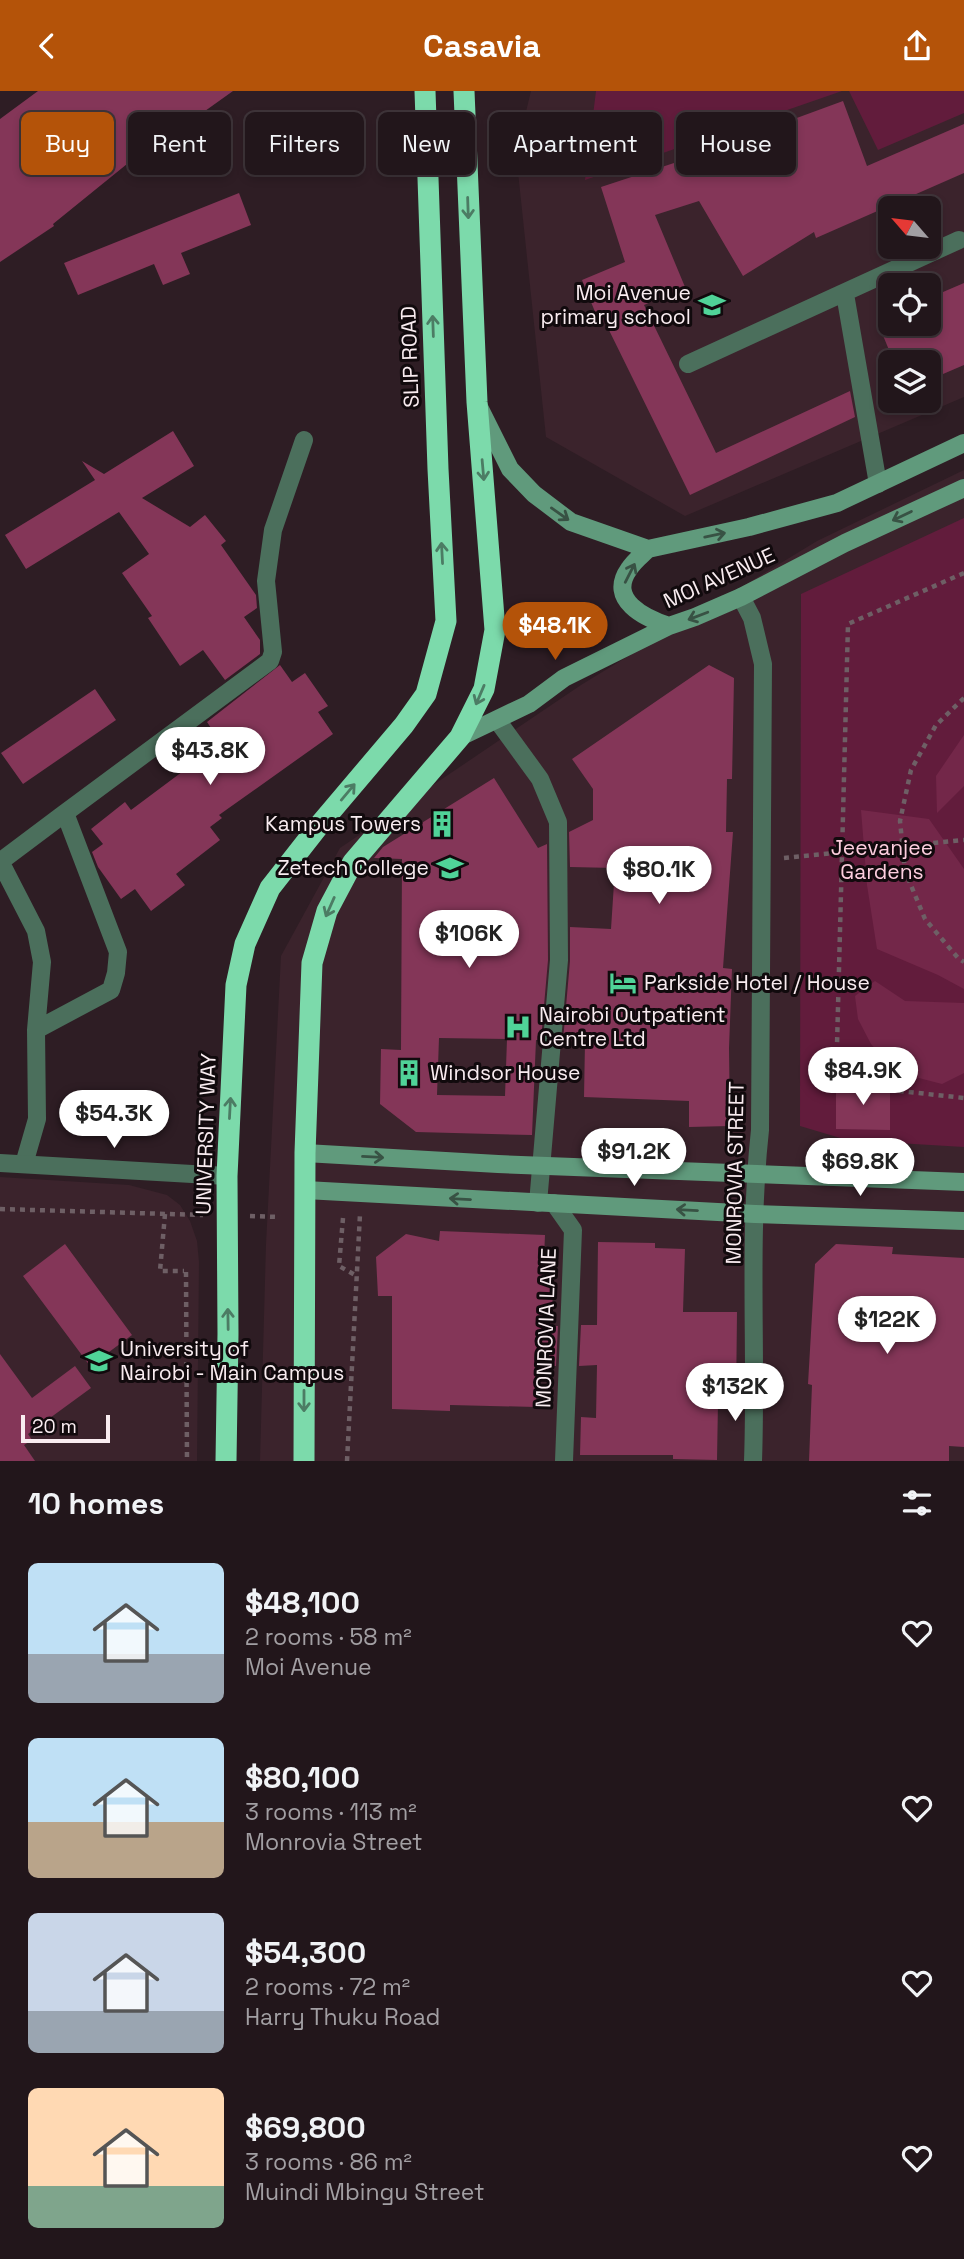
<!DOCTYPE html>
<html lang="en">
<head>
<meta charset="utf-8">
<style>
	:root { --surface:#22161b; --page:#2e2328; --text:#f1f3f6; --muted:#a29fa3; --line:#3f353a; --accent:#b45309 }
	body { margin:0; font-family:"Space Grotesk",sans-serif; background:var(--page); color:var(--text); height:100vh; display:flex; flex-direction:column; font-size:26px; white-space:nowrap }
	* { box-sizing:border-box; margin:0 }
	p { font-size:23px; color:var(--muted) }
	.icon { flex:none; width:38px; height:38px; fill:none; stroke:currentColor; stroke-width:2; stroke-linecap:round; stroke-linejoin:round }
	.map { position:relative; height:1370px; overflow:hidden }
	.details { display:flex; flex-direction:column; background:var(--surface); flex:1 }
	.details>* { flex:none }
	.hud { position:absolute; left:21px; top:21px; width:922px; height:63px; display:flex; gap:14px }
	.needle { width:46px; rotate:298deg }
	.controls { position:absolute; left:878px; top:105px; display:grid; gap:14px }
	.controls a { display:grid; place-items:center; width:63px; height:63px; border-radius:10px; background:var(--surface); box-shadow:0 4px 10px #0003,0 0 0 2px var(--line); font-size:35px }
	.scale { position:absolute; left:21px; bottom:18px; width:89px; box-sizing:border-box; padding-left:7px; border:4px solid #f9ecf0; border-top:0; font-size:19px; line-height:24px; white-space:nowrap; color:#f9ecf0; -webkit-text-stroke:5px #110a0d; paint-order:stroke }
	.price { position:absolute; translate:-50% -60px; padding:0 16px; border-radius:24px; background:#fff; color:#222; font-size:23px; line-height:46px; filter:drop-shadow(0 2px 4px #0008) }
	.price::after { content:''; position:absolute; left:50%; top:42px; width:21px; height:16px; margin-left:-10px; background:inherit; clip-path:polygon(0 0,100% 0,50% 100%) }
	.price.on { background:var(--accent); color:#fff }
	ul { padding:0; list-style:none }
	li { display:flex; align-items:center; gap:21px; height:175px; padding:0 28px }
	li span { display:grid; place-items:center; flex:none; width:196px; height:140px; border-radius:10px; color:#555 }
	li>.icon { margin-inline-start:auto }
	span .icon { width:84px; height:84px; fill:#fffc; stroke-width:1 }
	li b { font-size:30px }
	h2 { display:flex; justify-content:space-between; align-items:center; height:84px; padding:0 28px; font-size:30px }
	.chip { padding:0 24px; border-radius:10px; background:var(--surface); box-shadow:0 4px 10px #0003,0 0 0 2px var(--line); font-size:24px; line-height:63px }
	.chip.on { background:var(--accent); color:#fff }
	header { display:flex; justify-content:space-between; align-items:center; height:91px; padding:0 28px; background:var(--accent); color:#fff; font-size:32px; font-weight:600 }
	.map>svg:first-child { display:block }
	.built { fill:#3b232c; fill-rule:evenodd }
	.green { fill:#621c3c }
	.forest { fill:#732749 }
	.building { fill:#843658; fill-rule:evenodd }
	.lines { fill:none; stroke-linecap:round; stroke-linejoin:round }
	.path { stroke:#6e5f65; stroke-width:4.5; stroke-dasharray:5 5; stroke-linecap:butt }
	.lane { stroke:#4b6f5c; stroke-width:18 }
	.street { stroke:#4b6f5c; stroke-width:18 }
	.secondary { stroke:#609a7c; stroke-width:18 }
	.highway { stroke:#7cdaab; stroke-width:21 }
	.oneway { stroke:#4c7c64 }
	.oneway2 { stroke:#385244 }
	.labels { text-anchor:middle; stroke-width:6; stroke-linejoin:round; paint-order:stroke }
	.poi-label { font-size:21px; fill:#f9ecf0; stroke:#110a0d; text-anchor:start }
	.street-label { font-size:21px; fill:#f9ecf0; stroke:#110a0d }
	.park-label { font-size:21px; fill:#fecedf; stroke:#110a0d }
</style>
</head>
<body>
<header><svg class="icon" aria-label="back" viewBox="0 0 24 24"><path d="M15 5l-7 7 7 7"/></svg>Casavia<svg class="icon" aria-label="share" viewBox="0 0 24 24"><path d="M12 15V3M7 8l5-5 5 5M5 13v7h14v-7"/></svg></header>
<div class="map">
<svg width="964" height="1370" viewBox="0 0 964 1370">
	<rect width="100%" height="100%" fill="#2e1d24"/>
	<!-- built -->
	<path class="built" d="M531 0H964V306L685 425 546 346 516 62ZM891 117H929V156H891ZM891 194H929V233H891ZM891 271H929V310H891Z
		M964 379V1370H260L266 1153 281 865 340 757 581 594 817 450Z
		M0 1086 129 1094 167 1104 180 1114 190 1130 197 1150 199 1171 197 1370H0Z"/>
	<!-- green -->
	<path class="green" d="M596 0H842L585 89Z
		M849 0H964V22L878 59Z
		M964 427V1056L847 1049 800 1035 801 503Z"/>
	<!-- forest -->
	<path class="forest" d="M964 644V695L937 722 936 685Z
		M861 719 929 728 964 778V898L938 884 877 858 867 794Z
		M875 890 905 910 964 912V982L942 993 896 981 871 953 858 928 855 905Z"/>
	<!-- building -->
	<path class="building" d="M38 0H233L128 75 127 73 53 133 54 135 0 171V28Z
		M843 10 867 75 964 33V82L816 147 814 141 743 185 699 110 655 124 685 196 644 214 716 362 850 300 855 326 690 404 605 231 600 233 582 189 625 171 601 96 674 72Z
		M239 102 251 134 181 162 190 183 163 194 154 173 78 204 64 172Z
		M964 192V274L929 289V271H894L877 230 891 224V233H929V207Z
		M173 340 194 375 142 407 190 436 205 424 226 450 221 454 256 504 257 517 244 526 260 549V563L225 589 203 559 180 575 148 527 152 525 122 482 149 463 119 421 26 478 5 444 95 389 82 370 104 383Z
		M280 574 292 591 305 582 328 615 318 621 333 643 219 724 222 727 210 736 220 749 176 783 185 794 151 820 135 798 121 808 98 776 92 761 103 753 91 738 125 711 131 719 206 663 201 657 217 646 207 631Z
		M709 574 734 587 732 688H727L726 741H733L723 877 732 878 729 957 730 1035 689 1036V1010L584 1006 585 951 563 950 570 870V836L611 838 615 777 570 776 569 741 593 729V698L572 668Z
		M95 598 116 629 23 693 1 662Z
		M494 687 538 757 547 753 548 869 541 949H536L532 1044 416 1041 380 1013 381 958 401 959 402 768 374 767 383 756ZM439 947 507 948 505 1005 437 1004Z
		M836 993H890V1039L836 1038Z
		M440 1140 545 1144 544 1166 555 1167 551 1235H558L556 1275H537L536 1316 450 1314V1320L392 1318V1205H378L376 1166 406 1143 439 1150Z
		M598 1151 655 1152V1157L685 1158 683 1221H737L736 1311H718L717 1369 673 1368V1364H580L581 1326 596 1327 597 1274 579 1275 581 1234H597Z
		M65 1153 132 1244 90 1275 23 1185Z
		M836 1153 893 1156 892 1163 964 1167V1356L949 1355V1370H809L812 1294 808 1293 815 1173Z
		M0 1263 32 1307 75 1275 91 1297 28 1343 32 1349 24 1354 35 1370H0Z"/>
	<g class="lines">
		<!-- path -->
		<path class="path" d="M964 482 848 533 836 993 964 1007
			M964 607 936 634 911 679 900 730 905 780 925 828 958 867 964 871
			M784 767 964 749
			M0 1118 203 1124
			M165 1123 160 1180H184
			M250 1125 280 1126
			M343 1127 339 1175 355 1184
			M186 1181 187 1370
			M347 1370 360 1123"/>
		<!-- lane -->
		<path class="lane" d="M845 203 878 393
			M688 273 959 149
			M497 629 540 688 558 731 559 869 538 1112
			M0 770 36 840 42 871 36 939 37 1028 24 1073
			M1 770 65 722
			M36 939 111 899 116 882 118 861 65 722 270 570 273 561 266 490 273 439 304 349"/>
		<!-- street -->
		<path class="street" d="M741 506 752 527 763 573 760 1039C748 1148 757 1260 753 1370
			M0 1072 227 1085
			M554 1112 573 1139 564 1370"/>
		<!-- secondary -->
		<path class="secondary" d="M479 316 510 378 534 403 571 431 648 458 749 436 837 412 964 352
			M648 458C642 464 634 470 629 478 607 509 645 527 669 535
			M460 646 529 613 564 587 669 535 695 526 741 506 845 452 964 397
			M305 1062 498 1073 964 1091
			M305 1099 755 1123 964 1130"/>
		<!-- highway -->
		<path class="highway" d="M226 1370 228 1243 227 1085 236 894 245 853 270 797 321 732 404 634 426 603 446 530 438 378 425 0
			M304 1370 305 1062 312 872 327 820 353 771 460 646 484 598 495 539 477 311 464 0"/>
	</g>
	<!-- one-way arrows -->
	<defs><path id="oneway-shaft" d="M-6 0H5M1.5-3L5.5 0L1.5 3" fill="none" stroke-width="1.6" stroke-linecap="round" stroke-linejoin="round" transform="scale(1.75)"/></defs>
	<g class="oneway">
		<use href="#oneway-shaft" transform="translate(468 117) rotate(88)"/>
		<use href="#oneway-shaft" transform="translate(433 235) rotate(-92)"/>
		<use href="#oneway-shaft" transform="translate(483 379) rotate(85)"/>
		<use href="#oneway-shaft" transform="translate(442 462) rotate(-93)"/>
		<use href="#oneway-shaft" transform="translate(480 604) rotate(113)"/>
		<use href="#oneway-shaft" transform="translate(348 701) rotate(-50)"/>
		<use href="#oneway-shaft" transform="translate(330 816) rotate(114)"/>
		<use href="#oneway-shaft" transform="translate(230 1017) rotate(-87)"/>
		<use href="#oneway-shaft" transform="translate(228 1228) rotate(-91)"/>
		<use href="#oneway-shaft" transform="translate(304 1310) rotate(90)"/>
	</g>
	<g class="oneway2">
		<use href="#oneway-shaft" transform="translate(560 423) rotate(35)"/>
		<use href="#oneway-shaft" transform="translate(902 425) rotate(154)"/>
		<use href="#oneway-shaft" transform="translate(715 444) rotate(-12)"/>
		<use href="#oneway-shaft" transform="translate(630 482) rotate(-63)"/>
		<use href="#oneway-shaft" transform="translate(698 525) rotate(159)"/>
		<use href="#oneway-shaft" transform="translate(373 1066) rotate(3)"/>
		<use href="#oneway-shaft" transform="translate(460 1108) rotate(-177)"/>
		<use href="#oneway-shaft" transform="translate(687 1119) rotate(-177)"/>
	</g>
	<!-- icons -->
	<defs>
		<symbol id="school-bare" viewBox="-9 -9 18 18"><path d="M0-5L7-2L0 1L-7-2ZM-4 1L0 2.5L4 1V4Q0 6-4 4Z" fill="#50d398" stroke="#110a0d" stroke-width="2.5" paint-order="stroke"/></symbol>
		<symbol id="building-bare" viewBox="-9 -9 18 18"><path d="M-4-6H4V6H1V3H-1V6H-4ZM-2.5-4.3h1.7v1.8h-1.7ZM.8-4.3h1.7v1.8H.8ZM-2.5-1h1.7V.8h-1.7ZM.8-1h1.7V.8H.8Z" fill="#50d398" stroke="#110a0d" stroke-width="2.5" paint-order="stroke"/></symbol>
		<symbol id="university-bare" viewBox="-9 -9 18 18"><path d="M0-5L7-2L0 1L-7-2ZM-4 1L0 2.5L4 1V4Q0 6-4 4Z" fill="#50d398" stroke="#110a0d" stroke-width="2.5" paint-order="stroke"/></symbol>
		<symbol id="hotel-bare" viewBox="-9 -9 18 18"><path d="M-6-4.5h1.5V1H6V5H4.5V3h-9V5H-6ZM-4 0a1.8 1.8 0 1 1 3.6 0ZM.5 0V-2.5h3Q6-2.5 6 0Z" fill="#50d398" stroke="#110a0d" stroke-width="2.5" paint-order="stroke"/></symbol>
		<symbol id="hospital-bare" viewBox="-9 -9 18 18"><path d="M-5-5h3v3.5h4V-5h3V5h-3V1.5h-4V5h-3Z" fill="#50d398" stroke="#110a0d" stroke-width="2.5" paint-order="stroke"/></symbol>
	</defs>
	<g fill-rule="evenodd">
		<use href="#school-bare" x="693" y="195" width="38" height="38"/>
		<use href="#building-bare" x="423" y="714" width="38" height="38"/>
		<use href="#university-bare" x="431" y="758" width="38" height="38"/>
		<use href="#hotel-bare" x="604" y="873" width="38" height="38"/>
		<use href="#hospital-bare" x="499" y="917" width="38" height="38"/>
		<use href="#building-bare" x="390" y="963" width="38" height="38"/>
		<use href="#university-bare" x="80" y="1251" width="38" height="38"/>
	</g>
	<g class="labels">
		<!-- poi labels -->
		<g class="poi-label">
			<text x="691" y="209" text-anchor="end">Moi Avenue<tspan x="691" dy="24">primary school</tspan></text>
			<text x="421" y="740" text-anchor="end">Kampus Towers</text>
			<text x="429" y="784" text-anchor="end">Zetech College</text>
			<text x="644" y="899">Parkside Hotel / House</text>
			<text x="539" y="931">Nairobi Outpatient<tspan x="539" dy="24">Centre Ltd</tspan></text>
			<text x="430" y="989">Windsor House</text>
			<text x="120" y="1265">University of<tspan x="120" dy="24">Nairobi - Main Campus</tspan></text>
		</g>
		<!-- street labels -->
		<g class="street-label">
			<text transform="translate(410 266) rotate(-92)" y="7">SLIP ROAD</text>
			<text transform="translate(719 487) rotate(-24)" y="7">MOI AVENUE</text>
			<text transform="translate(206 1043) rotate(-88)" y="7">UNIVERSITY WAY</text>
			<text transform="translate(735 1082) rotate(-89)" y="7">MONROVIA STREET</text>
			<text transform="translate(546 1237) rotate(-88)" y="7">MONROVIA LANE</text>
		</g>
		<!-- park labels -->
		<g class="park-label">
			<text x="882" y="764">Jeevanjee<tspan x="882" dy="24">Gardens</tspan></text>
		</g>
	</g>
</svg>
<div class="controls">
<a><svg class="needle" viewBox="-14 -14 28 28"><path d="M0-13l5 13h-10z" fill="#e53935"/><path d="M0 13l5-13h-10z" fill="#a29fa3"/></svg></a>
<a><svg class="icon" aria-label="locate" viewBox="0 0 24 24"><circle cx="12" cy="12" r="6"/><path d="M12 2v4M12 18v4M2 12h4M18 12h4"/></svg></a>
<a><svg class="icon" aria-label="layers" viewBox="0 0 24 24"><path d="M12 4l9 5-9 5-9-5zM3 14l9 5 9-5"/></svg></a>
</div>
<div class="scale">20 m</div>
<b class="price on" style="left:555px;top:571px">$48.1K</b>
<b class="price" style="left:210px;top:696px">$43.8K</b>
<b class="price" style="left:659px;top:815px">$80.1K</b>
<b class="price" style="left:469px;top:879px">$106K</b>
<b class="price" style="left:863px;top:1016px">$84.9K</b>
<b class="price" style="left:114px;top:1059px">$54.3K</b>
<b class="price" style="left:634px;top:1097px">$91.2K</b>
<b class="price" style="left:860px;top:1107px">$69.8K</b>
<b class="price" style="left:887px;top:1265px">$122K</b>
<b class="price" style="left:735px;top:1332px">$132K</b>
<div class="hud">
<a class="chip on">Buy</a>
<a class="chip">Rent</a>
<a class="chip">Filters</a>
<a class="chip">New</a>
<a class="chip">Apartment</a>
<a class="chip">House</a>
</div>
</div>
<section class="details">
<h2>10 homes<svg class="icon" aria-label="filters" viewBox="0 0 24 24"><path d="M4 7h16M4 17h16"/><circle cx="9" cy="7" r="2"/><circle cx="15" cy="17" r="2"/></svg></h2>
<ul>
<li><span style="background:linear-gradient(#bfe0f5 65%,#9aa5b1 0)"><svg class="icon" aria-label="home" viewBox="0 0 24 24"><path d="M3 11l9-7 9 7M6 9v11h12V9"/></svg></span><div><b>$48,100</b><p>2 rooms · 58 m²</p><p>Moi Avenue</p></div><svg class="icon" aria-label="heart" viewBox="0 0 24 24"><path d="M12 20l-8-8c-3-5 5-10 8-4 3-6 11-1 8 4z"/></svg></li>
<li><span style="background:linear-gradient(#bfe0f5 60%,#b9a48a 0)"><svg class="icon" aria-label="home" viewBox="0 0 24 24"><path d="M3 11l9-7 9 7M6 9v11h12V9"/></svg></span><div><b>$80,100</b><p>3 rooms · 113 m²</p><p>Monrovia Street</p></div><svg class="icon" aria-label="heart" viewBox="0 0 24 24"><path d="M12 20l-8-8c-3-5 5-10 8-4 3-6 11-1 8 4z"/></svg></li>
<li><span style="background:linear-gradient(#c9d6e8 70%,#9aa5b1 0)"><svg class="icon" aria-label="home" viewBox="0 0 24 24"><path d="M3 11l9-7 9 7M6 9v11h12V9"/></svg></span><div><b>$54,300</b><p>2 rooms · 72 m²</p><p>Harry Thuku Road</p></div><svg class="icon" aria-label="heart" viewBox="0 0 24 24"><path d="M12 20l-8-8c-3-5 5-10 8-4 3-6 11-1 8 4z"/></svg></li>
<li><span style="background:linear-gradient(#ffd9b3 70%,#7fa58c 0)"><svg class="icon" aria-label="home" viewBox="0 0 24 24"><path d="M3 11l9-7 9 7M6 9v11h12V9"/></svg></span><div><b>$69,800</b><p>3 rooms · 86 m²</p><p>Muindi Mbingu Street</p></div><svg class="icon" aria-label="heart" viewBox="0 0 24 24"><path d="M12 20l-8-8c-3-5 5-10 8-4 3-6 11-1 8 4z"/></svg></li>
</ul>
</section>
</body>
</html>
